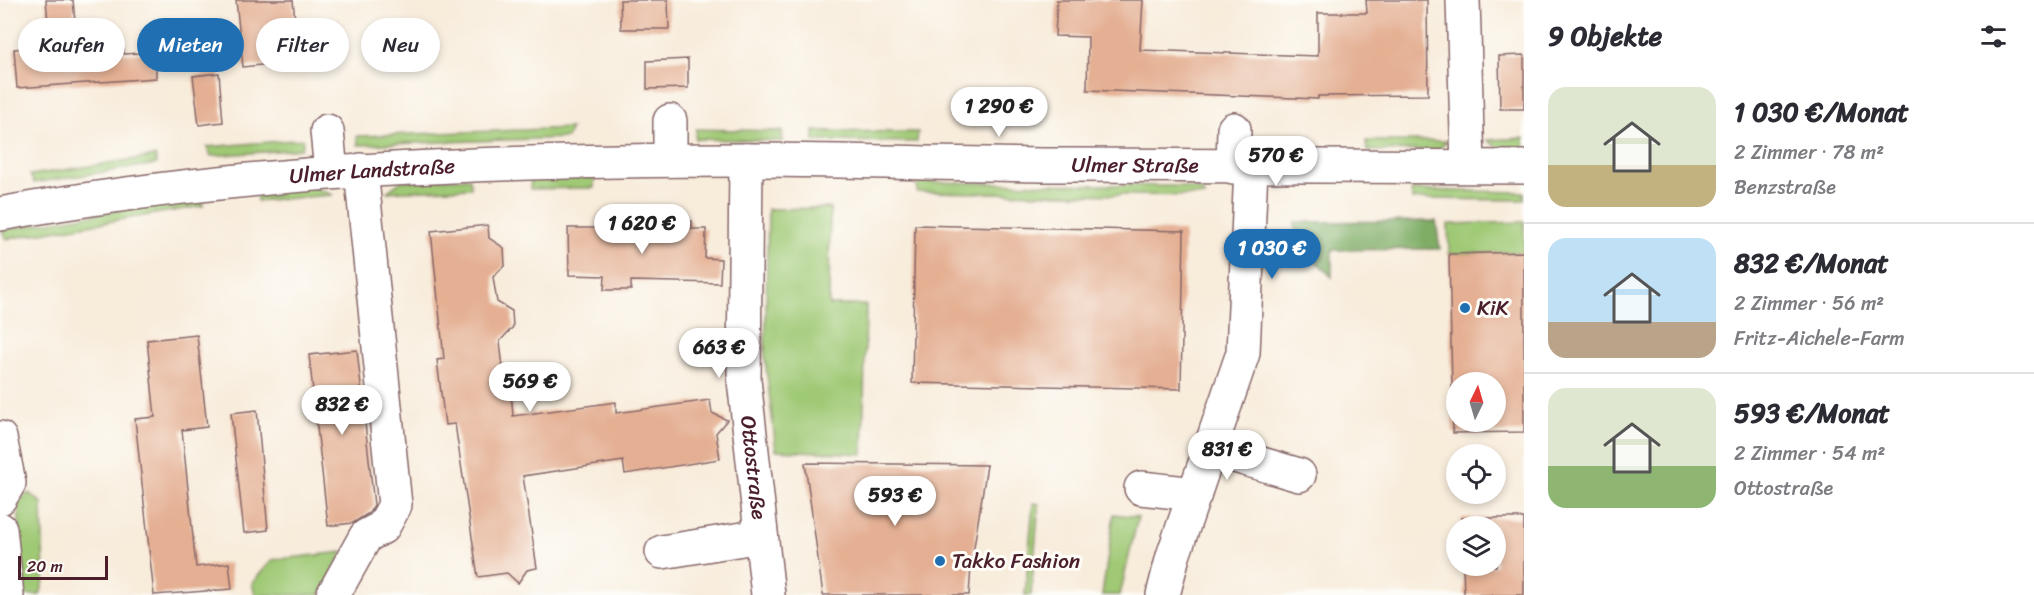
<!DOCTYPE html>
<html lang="de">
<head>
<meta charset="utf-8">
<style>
	:root { --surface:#fff; --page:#f2f2f3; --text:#2b2b33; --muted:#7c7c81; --line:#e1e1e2; --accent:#1f6fb2 }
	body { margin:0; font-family:Sriracha,sans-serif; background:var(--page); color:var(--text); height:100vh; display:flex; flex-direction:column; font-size:22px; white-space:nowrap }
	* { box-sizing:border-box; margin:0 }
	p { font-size:20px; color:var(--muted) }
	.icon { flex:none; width:33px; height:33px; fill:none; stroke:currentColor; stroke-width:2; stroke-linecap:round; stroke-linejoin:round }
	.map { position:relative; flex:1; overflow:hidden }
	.details { display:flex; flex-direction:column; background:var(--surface); width:510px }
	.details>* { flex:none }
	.hud { position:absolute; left:18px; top:18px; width:570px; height:54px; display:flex; gap:12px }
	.needle { width:39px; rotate:5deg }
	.tools { position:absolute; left:1446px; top:372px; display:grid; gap:12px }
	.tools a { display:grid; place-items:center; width:60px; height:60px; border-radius:50%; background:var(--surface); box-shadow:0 3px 9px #0003; font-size:30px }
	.scale { position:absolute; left:18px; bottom:15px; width:90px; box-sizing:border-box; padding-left:6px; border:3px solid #4a1f2b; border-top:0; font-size:16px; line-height:21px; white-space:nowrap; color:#4a1f2b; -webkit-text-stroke:4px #fdfcf7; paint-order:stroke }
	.price { position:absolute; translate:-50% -51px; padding:0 14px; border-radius:21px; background:#fff; color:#222; font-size:20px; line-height:39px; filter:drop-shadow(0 2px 3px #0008) }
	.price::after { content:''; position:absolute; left:50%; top:36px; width:18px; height:14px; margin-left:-9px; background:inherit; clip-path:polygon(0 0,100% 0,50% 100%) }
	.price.active { background:var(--accent); color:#fff }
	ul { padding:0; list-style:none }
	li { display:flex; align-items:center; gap:18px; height:150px; padding:0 24px }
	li+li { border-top:2px solid var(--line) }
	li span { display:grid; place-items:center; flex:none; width:168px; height:120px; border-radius:18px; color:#555 }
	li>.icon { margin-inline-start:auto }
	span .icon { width:72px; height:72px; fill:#fffc; stroke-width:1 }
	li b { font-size:26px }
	h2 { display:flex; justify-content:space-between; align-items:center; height:72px; padding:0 24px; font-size:26px }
	.pill { padding:0 21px; border-radius:27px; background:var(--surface); box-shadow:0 3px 9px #0003; font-size:21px; line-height:54px }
	.pill.active { background:var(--accent); color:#fff }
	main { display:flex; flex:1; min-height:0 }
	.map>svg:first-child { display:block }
	.green { fill:#9fc975; stroke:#747450; stroke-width:1.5 }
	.forest { fill:#7fad66; stroke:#646648; stroke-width:1.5 }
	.building { fill:#e4af92; fill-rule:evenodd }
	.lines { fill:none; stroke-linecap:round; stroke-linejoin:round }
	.minor-casing { stroke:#876769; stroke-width:36 }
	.minor { stroke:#fff; stroke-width:33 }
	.poi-dot { fill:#1f6fb2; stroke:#fdfcf7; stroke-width:2 }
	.labels { text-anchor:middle; stroke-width:6; stroke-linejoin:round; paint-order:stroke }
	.street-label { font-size:21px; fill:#4a1f2b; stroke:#fdfcf7 }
	.poi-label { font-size:21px; fill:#4a1f2b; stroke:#fdfcf7; text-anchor:start }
</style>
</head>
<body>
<main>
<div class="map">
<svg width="1524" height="595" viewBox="0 0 1524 595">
	<rect width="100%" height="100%" fill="#fdfcf7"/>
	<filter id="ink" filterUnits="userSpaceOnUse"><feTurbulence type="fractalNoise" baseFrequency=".0167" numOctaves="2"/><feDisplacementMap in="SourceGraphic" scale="12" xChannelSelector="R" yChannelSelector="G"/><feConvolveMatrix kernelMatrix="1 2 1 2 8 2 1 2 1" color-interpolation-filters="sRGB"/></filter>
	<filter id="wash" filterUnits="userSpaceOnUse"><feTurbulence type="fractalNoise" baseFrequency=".008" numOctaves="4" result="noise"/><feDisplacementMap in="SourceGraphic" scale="24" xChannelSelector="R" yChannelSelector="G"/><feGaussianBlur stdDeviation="1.35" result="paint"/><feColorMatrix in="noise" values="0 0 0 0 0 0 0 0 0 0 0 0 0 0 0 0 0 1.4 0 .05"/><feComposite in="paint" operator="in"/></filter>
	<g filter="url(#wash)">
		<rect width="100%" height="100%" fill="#f8ecdb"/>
		<!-- green -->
		<path class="green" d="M571 128 567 138 358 145 357 136Z
			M696 129 782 131 783 141 695 139Z
			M814 131 918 132 917 142 814 141Z
			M1524 138V149C1510 149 1498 150 1487 140Z
			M304 139 301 149 211 156 207 147Z
			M1366 141H1447L1438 150 1367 151Z
			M155 156 157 164 34 183 30 175Z
			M594 177V188L530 189 531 178Z
			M470 178 471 188 387 192 401 181Z
			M917 182 1179 186 1200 190 1205 196 917 192Z
			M313 187 333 195 257 201V191Z
			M1411 190 1524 192V200L1412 199Z
			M202 196 203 206 6 239 2 230Z
			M830 208 829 305H866L863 454 776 450 765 359 768 209Z
			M1524 222V252L1449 254 1448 224Z
			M29 493 42 503 44 581 40 595H21L22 566 18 502Z
			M1033 503 1039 504 1031 595H1025Z
			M1114 514 1138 517 1120 595H1102Z
			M343 552 320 595H255L252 583 272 560Z"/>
		<!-- forest -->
		<path class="forest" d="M1436 221 1440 249 1332 250V277L1295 241V222Z"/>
		<g id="blocks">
			<!-- building -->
			<path class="building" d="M46 0H73L77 43 123 39 124 54 156 52V78L17 88 14 49 50 46Z
				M236 0H293L299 61 243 67Z
				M620 0H668L669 29H621Z
				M1057 0H1143L1140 50 1318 56V13H1367L1366 0H1427L1428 95 1318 96V99L1087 90 1088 37 1055 36Z
				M1524 55V109H1500L1499 56Z
				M688 59V88L647 89V61Z
				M219 73 223 122 199 125 193 76Z
				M669 221H692V229H706L705 258 721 259 720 283 631 281V290H604L605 276 569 275 568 228H669Z
				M488 225 489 238 504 248 505 265 493 277 497 302 512 311 513 327 500 341 504 378H510L513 416 616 402V413L710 400 712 413 727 420 716 433 720 459 625 474 623 461 523 476 537 568 527 570 518 583 507 573 478 577 455 424 445 425 437 360 444 359 431 231Z
				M915 225 1184 231 1181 389 912 383Z
				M1524 252V432L1453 433 1449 254ZM1456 382H1496V422H1456Z
				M197 335 207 427 182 430 196 567 229 563 232 589 154 595 135 419 155 417 147 340Z
				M357 350 374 505 369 513 353 523 328 526 309 355Z
				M257 410 268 530 244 533 231 413Z
				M805 463 987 465 971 566 969 595H823Z
				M1462 518H1524V595H1464L1463 566H1496V526H1462Z"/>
		</g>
	</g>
	<g filter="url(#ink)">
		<use href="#blocks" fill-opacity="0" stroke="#876769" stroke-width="1.5"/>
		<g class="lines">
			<defs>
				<g id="minor">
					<path d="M1463 0 1468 166"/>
					<path d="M327 131 331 172"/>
					<path d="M670 160V121"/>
					<path id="s1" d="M746 160 744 380 768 595"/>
					<path d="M1233 167 1234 129"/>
					<path id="s2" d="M0 214C247 169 498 160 749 160 856 160 964 165 1071 165 1222 165 1373 166 1524 167"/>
					<path d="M0 438 9 483 0 498"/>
					<path d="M1211 449 1299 475"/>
					<path d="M1141 488 1195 494"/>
					<path d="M0 529 7 595"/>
					<path d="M662 552 761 536"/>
					<path d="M333 595 366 536 383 527 395 505 361 170"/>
					<path d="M1163 595 1173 556 1243 353 1251 167"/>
				</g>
			</defs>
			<!-- minor casing -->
			<use href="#minor" class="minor-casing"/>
			<!-- minor -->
			<use href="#minor" class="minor"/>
		</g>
	</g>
	<!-- markers -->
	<g class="poi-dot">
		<circle cx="1465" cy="308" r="6"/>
		<circle cx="940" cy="561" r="6"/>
	</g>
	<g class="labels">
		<!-- street labels -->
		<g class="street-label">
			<text dy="7" stroke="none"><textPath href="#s2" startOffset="1138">Ulmer Straße</textPath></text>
			<text dy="7" stroke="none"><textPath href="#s2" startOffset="375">Ulmer Landstraße</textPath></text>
			<text dy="7" stroke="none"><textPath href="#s1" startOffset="308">Ottostraße</textPath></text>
		</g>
		<!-- poi labels -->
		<g class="poi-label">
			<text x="1477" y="315">KiK</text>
			<text x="952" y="568">Takko Fashion</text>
		</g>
	</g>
</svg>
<div class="tools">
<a><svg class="needle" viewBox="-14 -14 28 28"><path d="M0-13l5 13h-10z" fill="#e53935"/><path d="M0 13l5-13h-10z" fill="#7c7c81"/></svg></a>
<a><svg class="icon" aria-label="locate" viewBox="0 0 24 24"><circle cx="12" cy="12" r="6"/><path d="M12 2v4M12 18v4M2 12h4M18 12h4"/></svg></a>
<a><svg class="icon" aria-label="layers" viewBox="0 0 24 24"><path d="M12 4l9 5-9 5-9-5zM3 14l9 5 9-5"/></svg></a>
</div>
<div class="scale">20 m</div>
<b class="price" style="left:999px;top:138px">1 290 €</b>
<b class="price" style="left:1276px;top:187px">570 €</b>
<b class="price" style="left:642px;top:255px">1 620 €</b>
<b class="price active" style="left:1272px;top:280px">1 030 €</b>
<b class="price" style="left:719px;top:379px">663 €</b>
<b class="price" style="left:530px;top:413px">569 €</b>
<b class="price" style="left:342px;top:436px">832 €</b>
<b class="price" style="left:1227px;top:481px">831 €</b>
<b class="price" style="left:895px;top:527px">593 €</b>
<div class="hud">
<a class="pill">Kaufen</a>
<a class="pill active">Mieten</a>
<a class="pill">Filter</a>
<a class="pill">Neu</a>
</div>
</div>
<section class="details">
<h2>9 Objekte<svg class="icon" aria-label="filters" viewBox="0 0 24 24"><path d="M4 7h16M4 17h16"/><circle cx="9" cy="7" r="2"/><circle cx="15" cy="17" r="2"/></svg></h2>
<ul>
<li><span style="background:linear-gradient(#dfe7d0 65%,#c2b280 0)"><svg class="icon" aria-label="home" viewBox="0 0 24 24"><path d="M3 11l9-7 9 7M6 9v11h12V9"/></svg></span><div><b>1 030 €/Monat</b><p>2 Zimmer · 78 m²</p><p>Benzstraße</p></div></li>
<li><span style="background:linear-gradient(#bfe0f5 70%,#b9a48a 0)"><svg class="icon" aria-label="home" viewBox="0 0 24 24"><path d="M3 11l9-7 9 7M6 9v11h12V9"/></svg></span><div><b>832 €/Monat</b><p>2 Zimmer · 56 m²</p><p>Fritz-Aichele-Farm</p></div></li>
<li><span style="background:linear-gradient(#dfe7d0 65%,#8fb573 0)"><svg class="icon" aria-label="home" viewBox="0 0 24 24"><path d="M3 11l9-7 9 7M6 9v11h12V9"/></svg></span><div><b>593 €/Monat</b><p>2 Zimmer · 54 m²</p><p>Ottostraße</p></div></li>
</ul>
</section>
</main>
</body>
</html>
